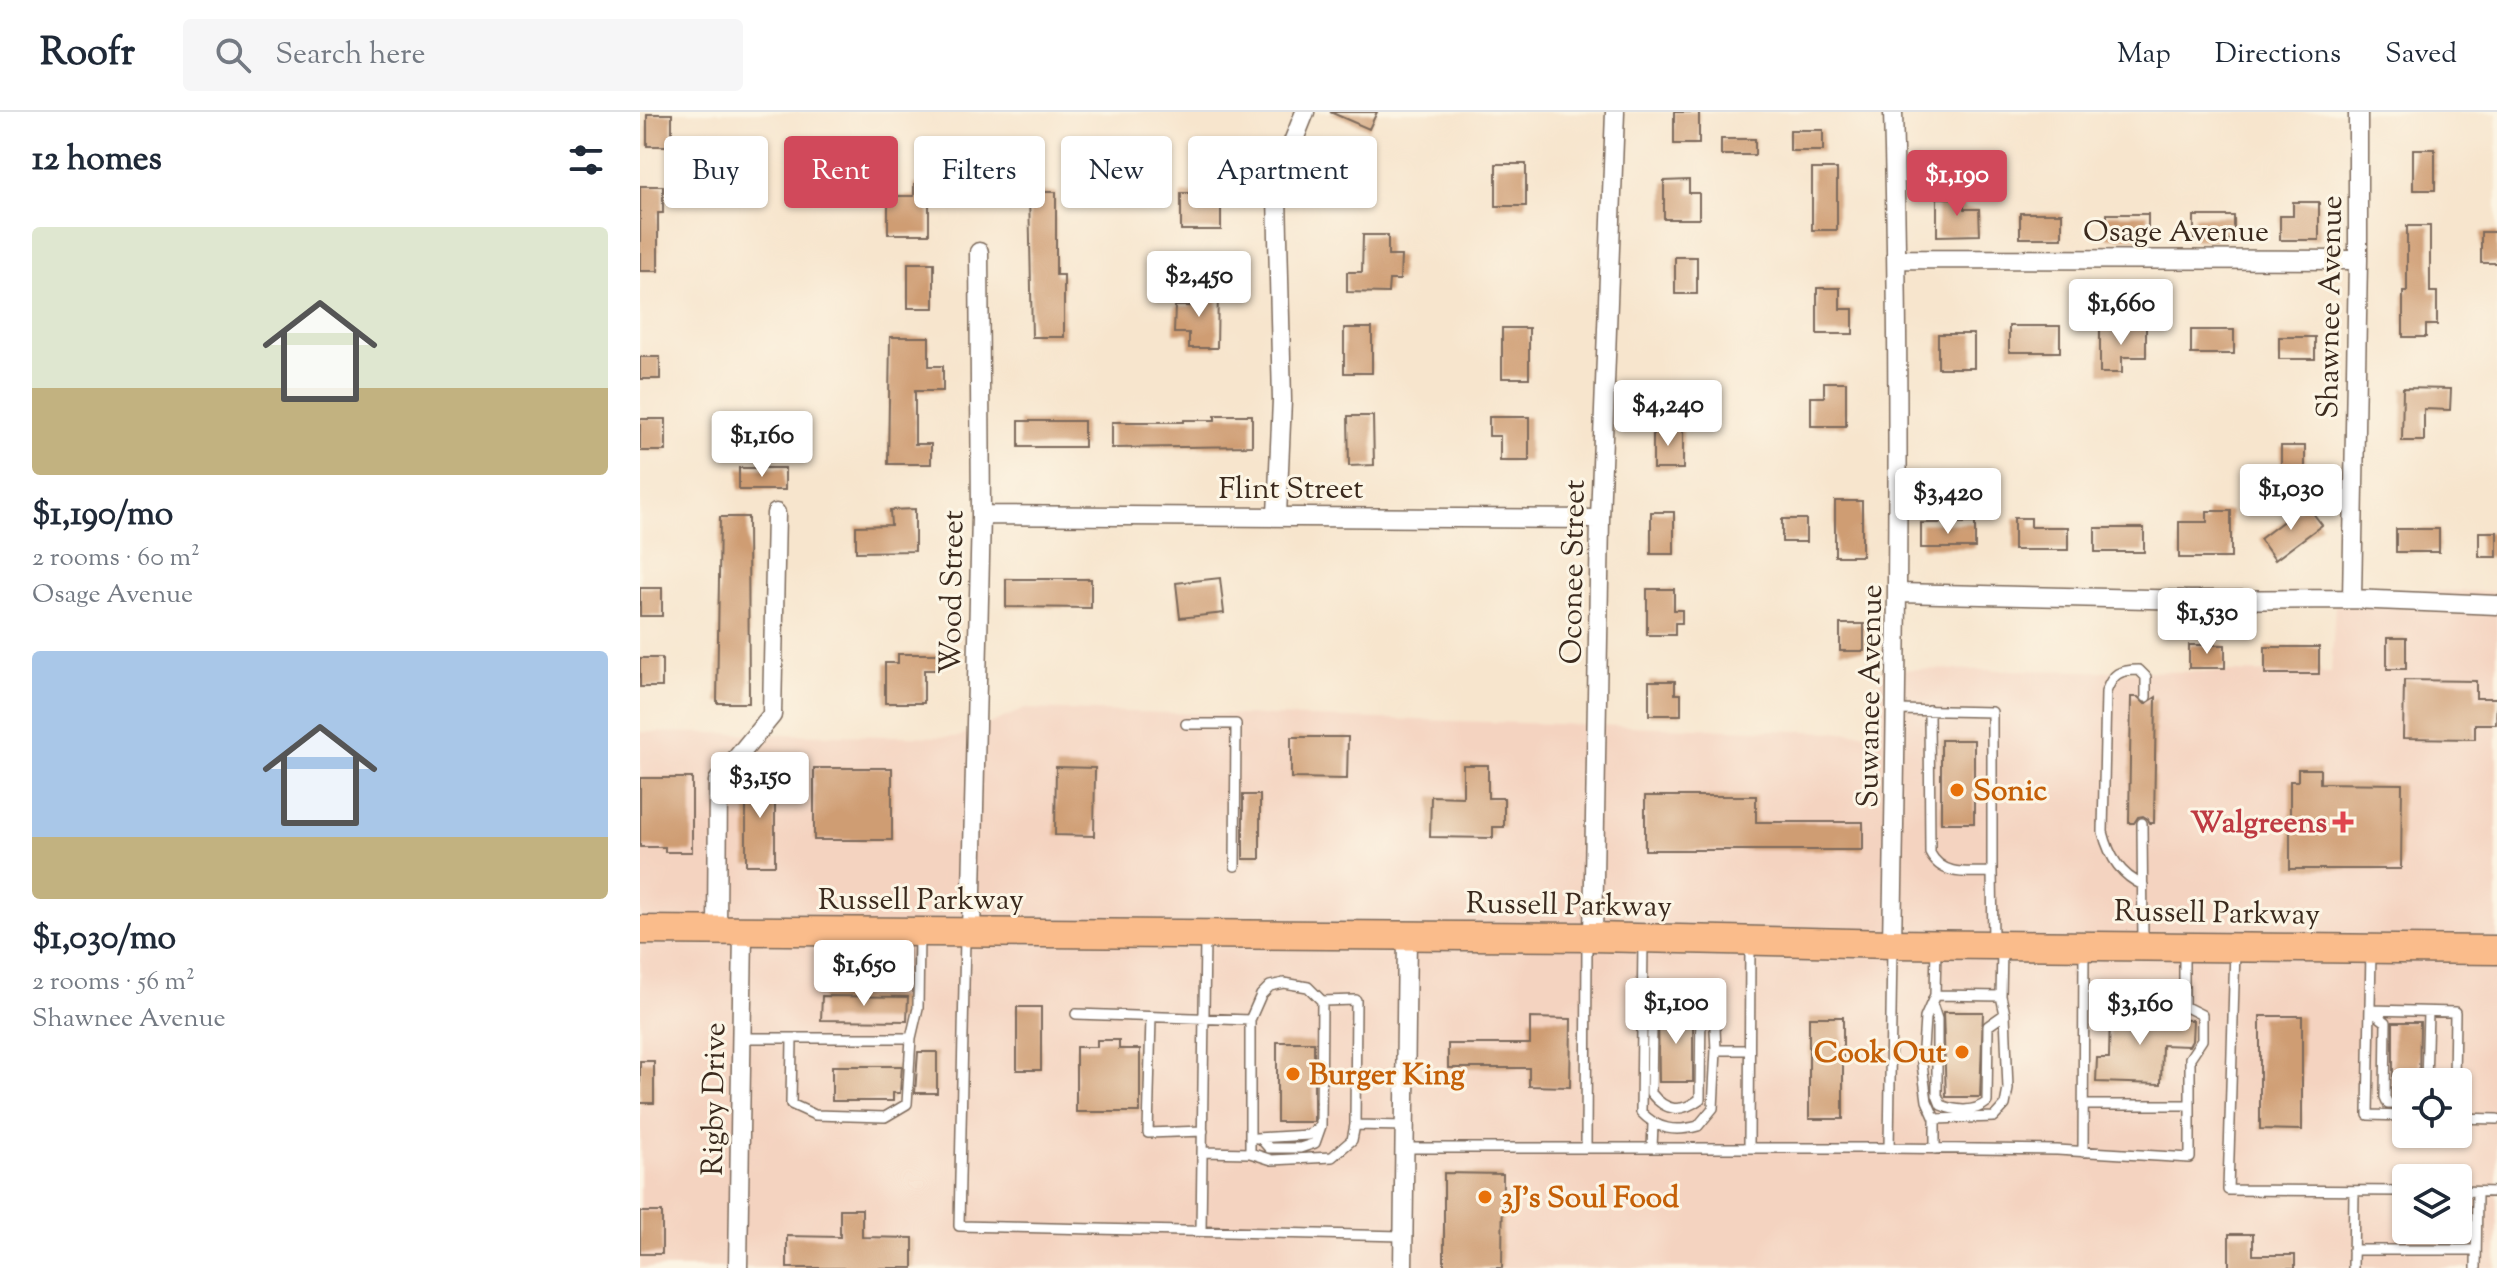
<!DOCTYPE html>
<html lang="en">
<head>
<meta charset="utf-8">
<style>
	:root { --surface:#fff; --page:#f6f6f7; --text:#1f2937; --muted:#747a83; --line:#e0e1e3; --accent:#d1495b }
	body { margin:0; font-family:"Sorts Mill Goudy",serif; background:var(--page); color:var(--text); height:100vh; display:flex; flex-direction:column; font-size:30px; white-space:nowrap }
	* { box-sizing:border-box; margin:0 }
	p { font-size:26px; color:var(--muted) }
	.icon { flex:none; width:44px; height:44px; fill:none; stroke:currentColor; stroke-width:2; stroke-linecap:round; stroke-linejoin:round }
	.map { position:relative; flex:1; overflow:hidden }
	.panel { display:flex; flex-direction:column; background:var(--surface); width:640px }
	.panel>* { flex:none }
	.guide { position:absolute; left:24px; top:24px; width:760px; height:72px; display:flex; gap:16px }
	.buttons { position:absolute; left:1752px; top:956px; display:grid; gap:16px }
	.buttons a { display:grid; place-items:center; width:80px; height:80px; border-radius:8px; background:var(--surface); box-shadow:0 2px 6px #0004; font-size:40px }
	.price { position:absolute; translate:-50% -68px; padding:0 18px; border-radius:8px; background:#fff; color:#222; font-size:26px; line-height:52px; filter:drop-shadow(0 2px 4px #0008) }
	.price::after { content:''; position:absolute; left:50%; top:48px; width:24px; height:18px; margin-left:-12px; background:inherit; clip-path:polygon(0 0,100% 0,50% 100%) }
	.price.selected { background:var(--accent); color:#fff }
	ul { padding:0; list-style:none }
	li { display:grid; align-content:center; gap:16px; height:424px; padding:0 32px }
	li span { display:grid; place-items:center; height:248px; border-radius:8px; color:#555 }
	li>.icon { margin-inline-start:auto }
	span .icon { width:144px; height:144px; fill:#fffc; stroke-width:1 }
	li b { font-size:34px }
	h2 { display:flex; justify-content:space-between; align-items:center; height:96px; padding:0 32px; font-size:34px }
	.tag { padding:0 28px; border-radius:8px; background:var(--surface); box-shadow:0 2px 6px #0004; font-size:28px; line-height:72px }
	.tag.selected { background:var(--accent); color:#fff }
	header { display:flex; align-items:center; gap:48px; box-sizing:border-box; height:112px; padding:0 40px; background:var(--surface); border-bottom:2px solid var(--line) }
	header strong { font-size:38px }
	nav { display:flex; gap:44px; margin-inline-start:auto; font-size:28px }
	.search { width:560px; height:72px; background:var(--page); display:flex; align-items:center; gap:20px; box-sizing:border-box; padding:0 28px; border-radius:8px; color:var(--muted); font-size:30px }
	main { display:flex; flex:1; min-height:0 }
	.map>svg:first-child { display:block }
	.built { fill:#f4d3c0; fill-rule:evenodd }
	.building { fill:#cf9d73 }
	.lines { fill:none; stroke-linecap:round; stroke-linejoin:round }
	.service-casing { stroke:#7d6b5b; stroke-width:12 }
	.minor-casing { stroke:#7d6b5b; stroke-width:21 }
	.primary-casing { stroke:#7d6b5b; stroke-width:31 }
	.service { stroke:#fff; stroke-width:9 }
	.minor { stroke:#fff; stroke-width:18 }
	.primary { stroke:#fabc8b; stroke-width:28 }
	.food-dot { fill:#e8710a; stroke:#fcf5e5; stroke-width:3 }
	.health-dot { fill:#e0444e; stroke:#fcf5e5; stroke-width:3 }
	.labels { text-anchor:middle; stroke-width:6; stroke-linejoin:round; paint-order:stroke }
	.street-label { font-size:30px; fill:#3b2a1e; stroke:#fcf5e5 }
	.food-label { font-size:30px; font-weight:bold; fill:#c56008; stroke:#fcf5e5; text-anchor:start }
	.health-label { font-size:30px; font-weight:bold; fill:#be3a42; stroke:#fcf5e5; text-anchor:end }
</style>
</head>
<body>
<header>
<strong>Roofr</strong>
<div class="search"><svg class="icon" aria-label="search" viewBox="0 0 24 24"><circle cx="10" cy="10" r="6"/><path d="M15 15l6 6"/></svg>Search here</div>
<nav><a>Map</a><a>Directions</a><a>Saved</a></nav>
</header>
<main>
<section class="panel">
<h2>12 homes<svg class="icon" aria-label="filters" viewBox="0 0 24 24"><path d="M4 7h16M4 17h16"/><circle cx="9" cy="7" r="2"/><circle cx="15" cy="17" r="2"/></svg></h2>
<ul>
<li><span style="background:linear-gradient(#dfe7d0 65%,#c2b280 0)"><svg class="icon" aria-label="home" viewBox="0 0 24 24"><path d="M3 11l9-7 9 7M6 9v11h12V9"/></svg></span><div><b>$1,190/mo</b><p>2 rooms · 60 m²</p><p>Osage Avenue</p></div></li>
<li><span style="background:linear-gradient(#a9c7e8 75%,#c2b280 0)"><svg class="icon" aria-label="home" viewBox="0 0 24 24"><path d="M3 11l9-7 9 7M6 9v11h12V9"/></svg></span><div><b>$1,030/mo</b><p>2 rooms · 56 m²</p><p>Shawnee Avenue</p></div></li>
</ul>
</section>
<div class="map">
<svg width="1857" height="1156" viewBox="0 0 1857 1156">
	<rect width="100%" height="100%" fill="#fcf5e5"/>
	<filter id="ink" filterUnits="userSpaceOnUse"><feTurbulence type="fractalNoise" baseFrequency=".0125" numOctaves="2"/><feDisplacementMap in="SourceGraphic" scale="16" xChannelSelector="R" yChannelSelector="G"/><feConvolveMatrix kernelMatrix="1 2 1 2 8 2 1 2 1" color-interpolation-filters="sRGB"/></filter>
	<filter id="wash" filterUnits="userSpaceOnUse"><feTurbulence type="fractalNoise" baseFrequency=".006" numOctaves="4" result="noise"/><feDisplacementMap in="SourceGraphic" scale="32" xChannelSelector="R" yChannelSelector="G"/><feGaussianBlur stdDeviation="1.8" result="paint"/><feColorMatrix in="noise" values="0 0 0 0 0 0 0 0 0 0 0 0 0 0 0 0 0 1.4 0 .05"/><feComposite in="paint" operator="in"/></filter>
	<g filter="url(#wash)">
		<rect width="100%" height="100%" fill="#f7e5cd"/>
		<!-- built -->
		<path class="built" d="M1696 477 1857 480V1119L1855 1156H0V620L318 625 385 597 1233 621 1242 557 1691 561ZM1766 970H1818V1022H1766ZM1766 1066H1818V1118H1766Z"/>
		<g id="blocks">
			<!-- building -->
			<path class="building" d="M690 0H737L729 17Z
				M1034 0H1059V32H1034Z
				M7 2H32V34H7Z
				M1150 18H1183V39H1150Z
				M1081 27H1115V43H1081Z
				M1773 37H1795V78H1773Z
				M856 52H886V94H856Z
				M1172 57H1197V118H1172Z
				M1049 68V81H1059V107H1024V69Z
				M274 72H289V122H248V84H274Z
				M0 74H23V101H18V159H0Z
				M389 80H416V163H424V225H392Z
				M541 81H581V118H541Z
				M1297 86H1324V97H1339L1340 123 1297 124Z
				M1653 90H1679V128H1640V104H1653Z
				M1380 101H1422V126H1380Z
				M1467 102H1508V126H1467Z
				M1554 104H1594V128H1554Z
				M1767 114H1790V180H1797V213H1786V225H1763V180H1767Z
				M1841 120H1857V151H1841Z
				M723 123H748V144H761L760 168H749L748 181 707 180V160H722Z
				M1035 145H1057V182H1035Z
				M268 151H294V196H268Z
				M1177 176H1200V197H1213V222H1177Z
				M550 177H578L577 236H549V221H534L535 194H550Z
				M1369 214H1420V240H1369Z
				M1460 215H1506V245H1482V261H1460Z
				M704 216H732V261H704Z
				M862 216H889V266H862Z
				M1551 218H1594V242H1551Z
				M1298 222H1334V256H1298Z
				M250 225H289V254H303V279H275V332H291V352H248Z
				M1639 225H1675V247H1639Z
				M0 245H20V267H0Z
				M1184 270H1206V314H1171V285H1184Z
				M1763 276 1811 277 1810 298 1784 297V329H1762Z
				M575 303H612V334L472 336V310H544V308H575Z
				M708 304H733L734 353 709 354Z
				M849 305H889V349H860V324H849Z
				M0 307H26V339H0Z
				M379 309H444V335H379Z
				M1013 314H1043V357H1013Z
				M1641 334H1665V362H1641Z
				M99 356H145V378H99Z
				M1195 389H1222V444H1195Z
				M1666 392 1682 413 1635 448 1620 427Z
				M275 397V439L216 440V414L251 413 250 398Z
				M1567 399H1591V446H1539V410H1567Z
				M1011 400H1034V442H1011Z
				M80 405H108L109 591H77Z
				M1374 406H1391V415H1428V438H1374Z
				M1142 407H1166V430H1142Z
				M1281 411H1335V436H1281Z
				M1455 416H1504V440H1455Z
				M1756 417H1799V440H1756Z
				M1839 420H1857V445H1839Z
				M580 466 584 501 540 506 536 471Z
				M366 467H451V496L366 495Z
				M0 476H22V504H0Z
				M1007 477H1034V498H1042V511H1035V523H1007Z
				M1200 512H1224V539H1200Z
				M1747 526H1766V557H1747Z
				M1549 533H1585V556H1549Z
				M1625 535H1679V562H1625Z
				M258 542H300V558H284V591H245V551H258Z
				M0 546H22V575H0Z
				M1764 568 1836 569V586H1857L1856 612H1835V627L1763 626Z
				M1009 569H1035V582H1041V603H1009Z
				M1491 585H1498L1505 592 1516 585 1514 711H1510L1508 707 1503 704 1498 705 1494 711H1489Z
				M651 625H708L707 667 651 666Z
				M1301 628H1334V711H1301Z
				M823 653H848V686H864V715H853V726L790 725 791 684 823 685Z
				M416 655 455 656 454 724 415 723Z
				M174 656H252V728H174Z
				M1658 657H1680V671L1762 672 1761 757H1650V669H1658Z
				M106 664H135V753H106Z
				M0 666H52V740H25V735H0Z
				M603 683H620V747H603Z
				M1005 684H1116V710H1223V738H1005Z
				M182 884 268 885 267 909 181 908Z
				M377 895H401V958H377Z
				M1018 898H1053V970H1019Z
				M1303 900H1343L1340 985H1306Z
				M1470 900 1509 901V907L1553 908 1552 929 1549 934 1522 933 1521 972 1456 970 1457 946H1469Z
				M1620 904H1662V1018L1620 1017Z
				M1169 905H1203V1007H1169Z
				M890 906 931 907 930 975 889 974V956H808V932H890Z
				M1753 910H1780L1779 970H1766V978H1753Z
				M457 928H479V937H500V1000H436V935H457Z
				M637 930H674V1010H637Z
				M278 940H297V981H275Z
				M0 949H14V991H0Z
				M192 954H262L260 981H253V989H192Z
				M804 1061 863 1062 862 1156H804Z
				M200 1097H222V1125L273 1126V1156H147V1124L200 1125Z
				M0 1100H22V1142H0Z
				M1589 1122H1613V1143H1655V1156H1589Z"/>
		</g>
	</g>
	<g filter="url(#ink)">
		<use href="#blocks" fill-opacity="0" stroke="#7d6b5b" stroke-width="2"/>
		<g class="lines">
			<defs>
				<path id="service" d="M1257 598 1352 600V760C1329 760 1302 765 1290 741L1289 598
					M546 612H596L595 754
					M1502 711 1503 832
					M1352 760 1353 829
					M1503 773C1480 763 1469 744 1463 720L1466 580C1473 561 1479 558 1499 558L1506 565V585
					M325 825 319 1114 763 1124
					M1595 837 1588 1078 1766 1079
					M1731 839 1728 1003 1766 1004
					M1295 883 1361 884
					M682 889 716 888 715 1013 765 1014
					M1292 892 1297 907V983L1301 993C1315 999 1334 1001 1347 990L1348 914 1365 902
					M1002 896C1034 876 1042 877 1074 896L1076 938 1073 996 1058 1014C1035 1020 1018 1018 1001 1000L1003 830
					M1730 898 1815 900 1814 970
					M1730 898 1746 910 1745 985 1748 992H1766
					M436 902 610 908V1041L563 1040
					M511 905 508 1021 563 1019
					M610 908 621 883 630 874 644 871 668 875 682 889 681 1014 675 1031 660 1036H629L621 1027
					M1002 908 1012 916 1011 981C1026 1000 1041 1001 1060 987L1061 888
					M102 926H271L267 992 245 1005 175 1003 151 992 152 926
					M271 926 278 896 279 822
					M1076 938H1109
					M1786 970 1788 900
					M1443 993H1550
					M1818 1006 1857 1007
					M1295 1007 1287 989 1282 952 1285 906 1295 883 1296 834
					M616 1026 669 1023 681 1014
					M764 1036H1249L1252 836
					M946 1036 947 829
					M1012 1036 1013 1012
					M1109 1036 1110 832
					M1249 1036 1417 1038 1550 1046V946L1562 928V903L1544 894V837
					M1295 1037V1007L1354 1005 1365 993 1368 977 1365 902 1361 884 1362 838
					M1443 1040 1444 839
					M610 1041 632 1048 692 1045 712 1028 715 1013
					M1818 1079 1857 1080
					M561 1119 565 827
					M1713 1138H1836
					M1713 1156 1714 1079
					M1836 1156 1837 1080"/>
				<path id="minor" d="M1257 147 1718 148
					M341 403 960 407
					M637 403 642 288 637 84 643 55 665 0
					M1259 481 1551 488 1712 487 1857 493
					M1712 487 1718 148V0
					M77 819 78 669 132 603 136 401
					M331 821 341 403 339 140
					M953 825 960 407 975 0
					M1252 832C1257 555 1261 277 1253 0
					M98 1156 103 819
					M763 1156 767 825"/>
				<path id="primary" d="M0 818 953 825 1252 832 1857 838"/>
			</defs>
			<!-- service casing -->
			<use href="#service" class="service-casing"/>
			<!-- minor casing -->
			<use href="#minor" class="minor-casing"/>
			<!-- primary casing -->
			<use href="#primary" class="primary-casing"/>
			<!-- service -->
			<use href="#service" class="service"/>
			<!-- minor -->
			<use href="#minor" class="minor"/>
			<!-- primary -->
			<use href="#primary" class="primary"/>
		</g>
	</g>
	<!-- markers -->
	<g class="food-dot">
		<circle cx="1317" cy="678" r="8"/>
		<circle cx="1322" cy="940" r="8"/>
		<circle cx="653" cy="962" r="8"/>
		<circle cx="845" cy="1085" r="8"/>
	</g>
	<path class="health-dot" d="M1699 698h8v8h8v8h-8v8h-8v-8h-8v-8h8z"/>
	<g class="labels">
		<!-- street labels -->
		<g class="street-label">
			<text x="1536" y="129">Osage Avenue</text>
			<text transform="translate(1689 195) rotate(-89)" y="10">Shawnee Avenue</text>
			<text x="651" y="386">Flint Street</text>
			<text transform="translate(932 460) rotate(-89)" y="10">Oconee Street</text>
			<text transform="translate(311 480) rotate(-89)" y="10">Wood Street</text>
			<text transform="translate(1229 584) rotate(-89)" y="10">Suwanee Avenue</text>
			<text x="281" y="797">Russell Parkway</text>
			<text transform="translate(929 792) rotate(1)" y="10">Russell Parkway</text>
			<text transform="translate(1577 800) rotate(1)" y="10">Russell Parkway</text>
			<text transform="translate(73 987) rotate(-89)" y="10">Rigby Drive</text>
		</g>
		<!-- food labels -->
		<g class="food-label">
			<text x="1333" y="688">Sonic</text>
			<text x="1306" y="950" text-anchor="end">Cook Out</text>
			<text x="669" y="972">Burger King</text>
			<text x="861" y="1095">3J's Soul Food</text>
		</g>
		<!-- health labels -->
		<g class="health-label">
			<text x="1687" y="720">Walgreens</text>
		</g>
	</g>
</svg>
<div class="buttons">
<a><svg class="icon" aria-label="locate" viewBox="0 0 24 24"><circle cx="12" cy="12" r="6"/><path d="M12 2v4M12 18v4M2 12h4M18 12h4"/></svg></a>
<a><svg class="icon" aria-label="layers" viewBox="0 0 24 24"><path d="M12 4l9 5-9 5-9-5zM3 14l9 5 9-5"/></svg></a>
</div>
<b class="price selected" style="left:1317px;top:106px">$1,190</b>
<b class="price" style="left:559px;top:207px">$2,450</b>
<b class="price" style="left:1481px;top:235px">$1,660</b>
<b class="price" style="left:1028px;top:336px">$4,240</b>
<b class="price" style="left:122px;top:367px">$1,160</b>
<b class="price" style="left:1651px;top:420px">$1,030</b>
<b class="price" style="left:1308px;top:424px">$3,420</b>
<b class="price" style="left:1567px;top:544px">$1,530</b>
<b class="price" style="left:120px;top:708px">$3,150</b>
<b class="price" style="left:224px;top:896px">$1,650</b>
<b class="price" style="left:1036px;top:934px">$1,100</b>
<b class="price" style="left:1500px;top:935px">$3,160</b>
<div class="guide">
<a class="tag">Buy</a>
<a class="tag selected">Rent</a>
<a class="tag">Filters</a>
<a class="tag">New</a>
<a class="tag">Apartment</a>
</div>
</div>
</main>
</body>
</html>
